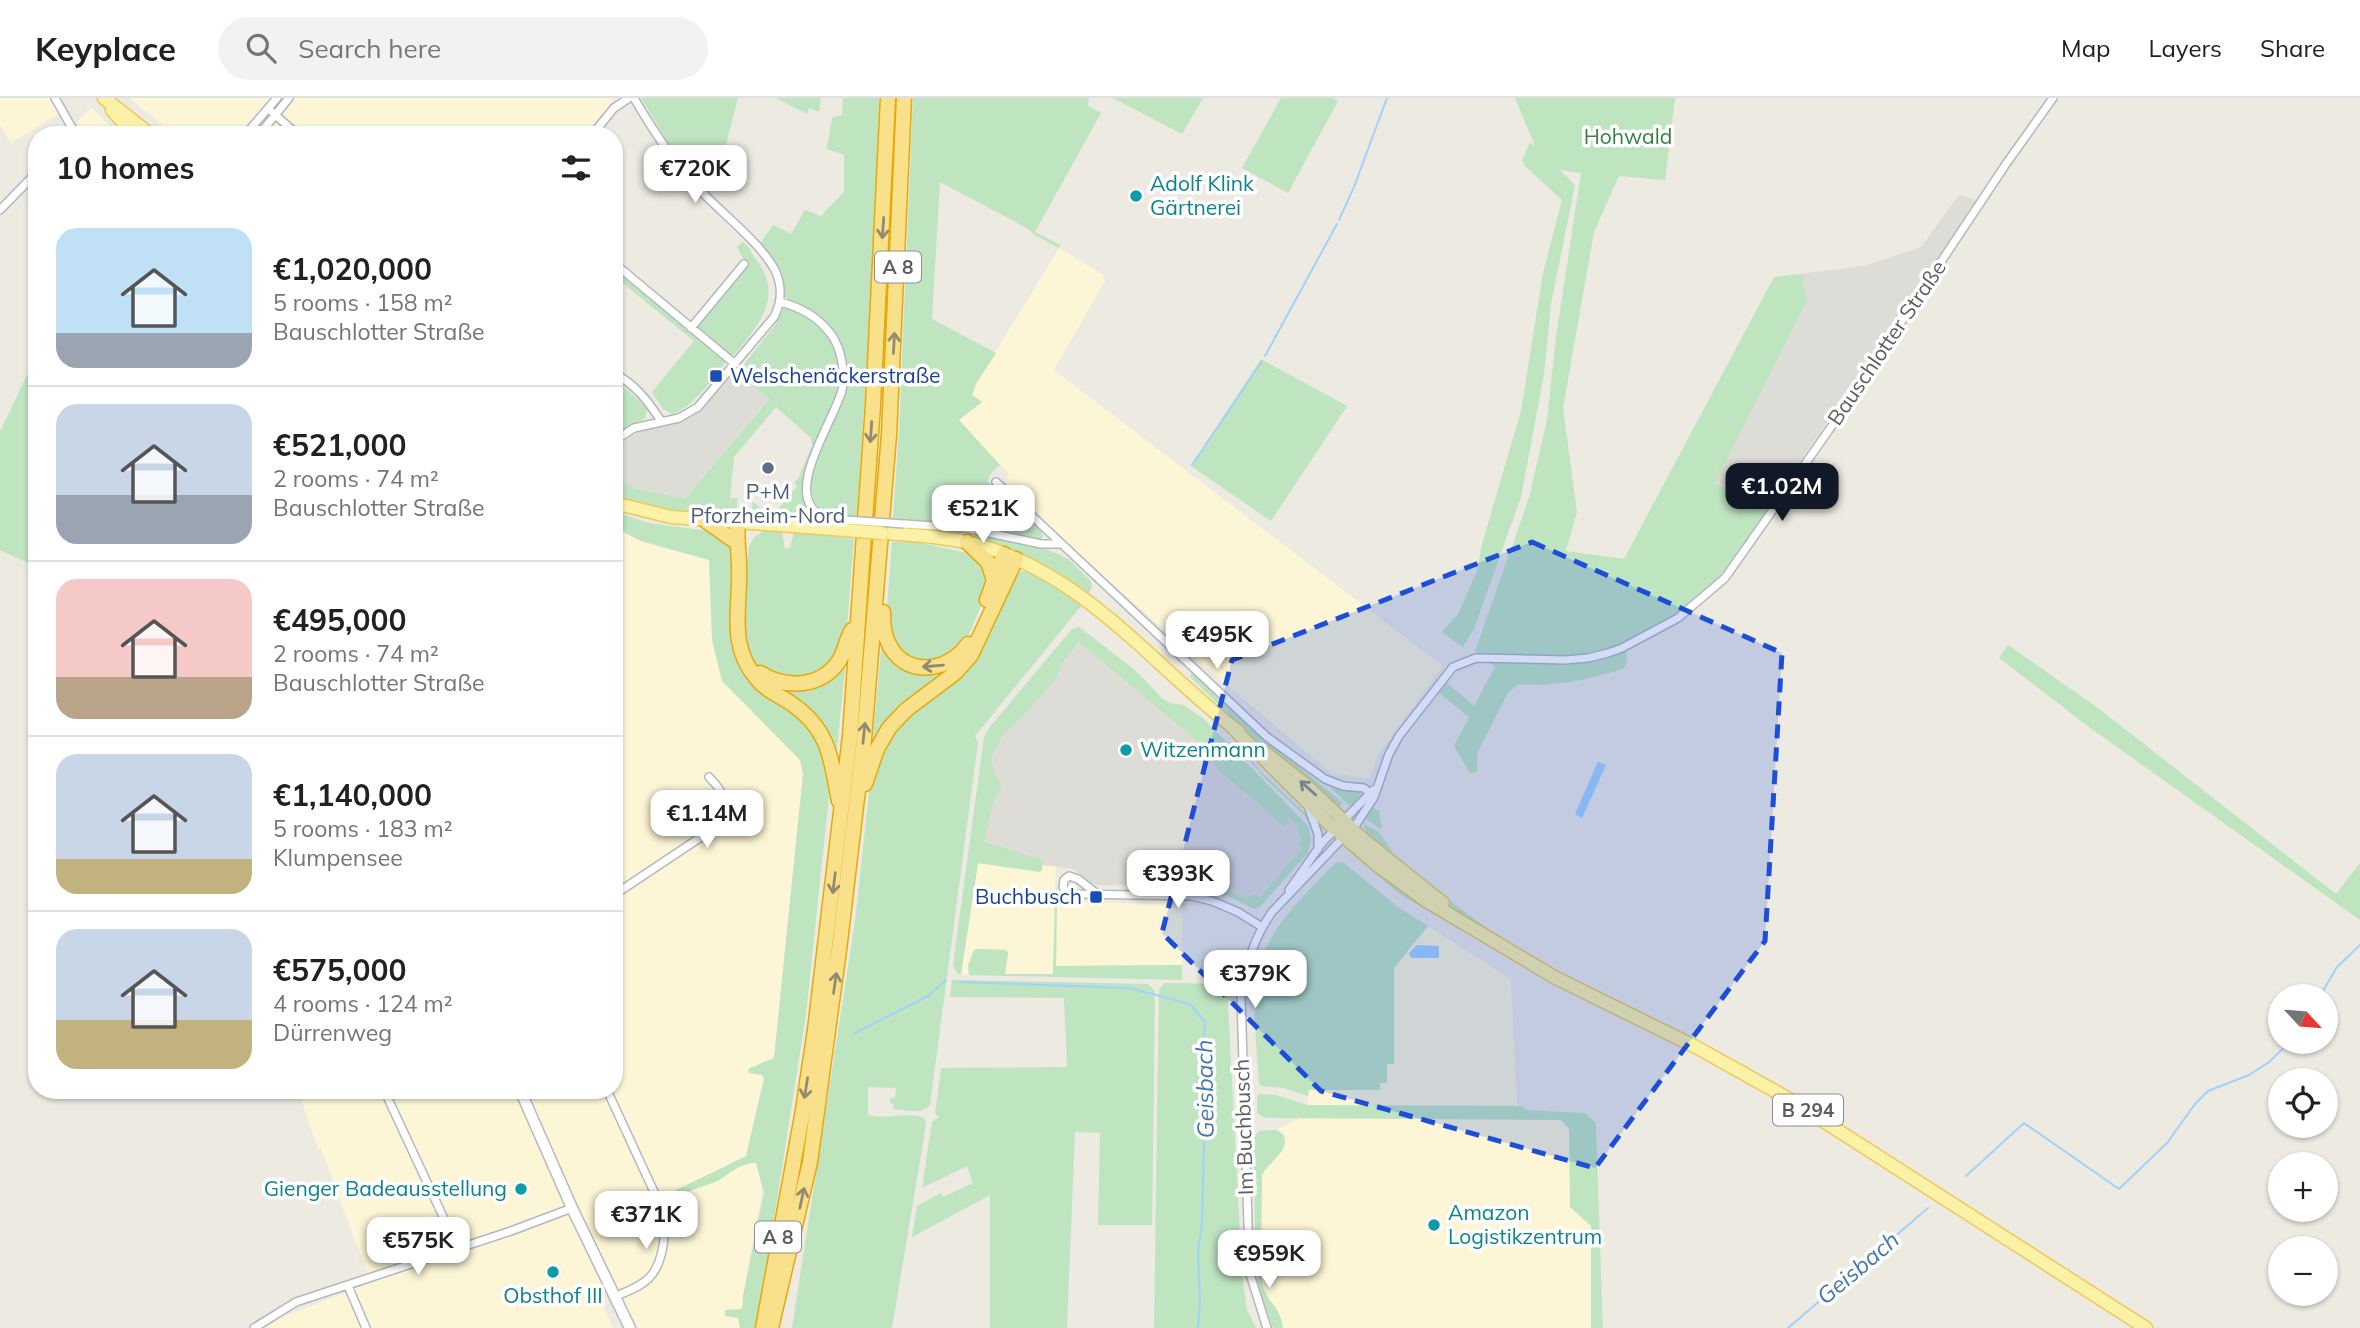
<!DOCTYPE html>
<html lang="en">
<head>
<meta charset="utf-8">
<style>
	:root { --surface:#fff; --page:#f2f2f2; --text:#202124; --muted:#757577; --line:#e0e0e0; --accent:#111827 }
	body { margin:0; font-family:Mulish,sans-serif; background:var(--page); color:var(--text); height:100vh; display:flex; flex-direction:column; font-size:26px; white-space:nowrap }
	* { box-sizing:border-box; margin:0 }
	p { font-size:23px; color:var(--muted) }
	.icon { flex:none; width:38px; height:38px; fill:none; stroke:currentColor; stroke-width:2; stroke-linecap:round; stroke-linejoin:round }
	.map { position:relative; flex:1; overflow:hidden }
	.details { position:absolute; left:28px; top:28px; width:595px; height:973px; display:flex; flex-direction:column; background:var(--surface); border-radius:28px; box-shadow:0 2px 5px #0004 }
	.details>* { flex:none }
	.needle { width:46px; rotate:116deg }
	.buttons { position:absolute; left:2268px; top:886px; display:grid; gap:14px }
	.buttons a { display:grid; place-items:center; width:70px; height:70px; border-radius:50%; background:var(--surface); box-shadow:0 2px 5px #0004; font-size:35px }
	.price { position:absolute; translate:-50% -60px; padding:0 16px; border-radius:14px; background:#fff; color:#222; font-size:23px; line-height:46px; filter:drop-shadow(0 2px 4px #0008) }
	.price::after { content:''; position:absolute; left:50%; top:42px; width:21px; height:16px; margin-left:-10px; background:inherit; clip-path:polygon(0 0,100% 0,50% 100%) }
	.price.active { background:var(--accent); color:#fff }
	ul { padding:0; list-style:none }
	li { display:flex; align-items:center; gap:21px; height:175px; padding:0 28px }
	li+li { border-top:2px solid var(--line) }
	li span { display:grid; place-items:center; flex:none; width:196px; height:140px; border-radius:21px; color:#555 }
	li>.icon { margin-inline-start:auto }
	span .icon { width:84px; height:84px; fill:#fffc; stroke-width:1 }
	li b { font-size:30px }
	h2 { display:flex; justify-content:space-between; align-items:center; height:84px; padding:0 28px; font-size:30px }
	header { display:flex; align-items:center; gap:42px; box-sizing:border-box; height:98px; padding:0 35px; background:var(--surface); border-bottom:2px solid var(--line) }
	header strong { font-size:33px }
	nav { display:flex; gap:38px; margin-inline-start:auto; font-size:24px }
	.search { width:490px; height:63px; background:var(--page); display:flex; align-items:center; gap:18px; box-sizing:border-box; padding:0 24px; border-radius:38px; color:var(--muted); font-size:26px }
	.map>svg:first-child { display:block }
	.commercial { fill:#fcf5d6 }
	.industrial { fill:#dedcd6 }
	.green { fill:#bee4c0 }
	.water { fill:#a2d2fc }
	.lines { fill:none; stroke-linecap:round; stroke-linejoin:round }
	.stream { stroke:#a2d2fc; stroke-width:2 }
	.street-casing { stroke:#b4b7bc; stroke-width:10 }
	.secondary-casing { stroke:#b5b8be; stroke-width:13 }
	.primary-casing { stroke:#edc95a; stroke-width:15 }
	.highway-casing { stroke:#e7a907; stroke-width:17 }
	.street { stroke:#fff; stroke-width:7 }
	.secondary { stroke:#fff; stroke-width:10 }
	.primary { stroke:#fcf2a7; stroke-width:12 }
	.highway { stroke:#f9e18c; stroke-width:14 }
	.street-bridge-casing { stroke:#b4b7bc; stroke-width:10; stroke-linecap:butt }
	.primary-bridge-casing { stroke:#edc95a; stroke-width:15; stroke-linecap:butt }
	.street-bridge { stroke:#fff; stroke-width:7 }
	.primary-bridge { stroke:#fcf2a7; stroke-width:12 }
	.oneway { stroke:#928b71 }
	.oneway2 { stroke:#93917a }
	.marked { fill:#1d4ed8; fill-opacity:0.2; stroke:#1d4ed8; stroke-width:5; stroke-dasharray:14 9; stroke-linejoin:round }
	.culture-dot { fill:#0f9aa8; stroke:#fff; stroke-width:2.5 }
	.transit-dot { fill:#1a4fb4; stroke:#fff; stroke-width:2.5 }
	.service-dot { fill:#5c6f8a; stroke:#fff; stroke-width:2.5 }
	.labels { text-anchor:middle; stroke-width:7; stroke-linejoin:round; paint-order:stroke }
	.shield { fill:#fff; stroke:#8c8e91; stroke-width:2 }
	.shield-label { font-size:19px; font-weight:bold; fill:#5a5d62 }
	.park-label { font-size:21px; fill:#37843e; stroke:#fff }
	.culture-label { font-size:21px; fill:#0d838f; stroke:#fff; text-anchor:start }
	.street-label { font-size:21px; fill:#5a5d62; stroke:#fff }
	.transit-label { font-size:21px; fill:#164399; stroke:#fff; text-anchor:start }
	.service-label { font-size:21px; fill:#4e5e75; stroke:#fff }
	.water-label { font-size:23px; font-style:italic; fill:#4277b6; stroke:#fff }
</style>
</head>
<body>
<header>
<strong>Keyplace</strong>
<div class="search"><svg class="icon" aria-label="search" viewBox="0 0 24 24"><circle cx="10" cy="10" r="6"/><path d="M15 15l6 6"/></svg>Search here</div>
<nav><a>Map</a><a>Layers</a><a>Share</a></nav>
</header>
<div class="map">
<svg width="2360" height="1230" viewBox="0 0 2360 1230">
	<rect width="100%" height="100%" fill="#eceae1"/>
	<!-- commercial -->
	<path class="commercial" d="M0 0H51L59 16 11 45 0 27Z
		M130 0H615L585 37H174Z
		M91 9 119 37H83L77 24Z
		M1059 150 1102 176 1105 183 1054 272 1443 568 1378 657 1369 681 1331 675 1217 579 1059 438 1005 386 1009 376 958 322 982 304 972 297 977 284Z
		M614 429 641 443 709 462 786 645 800 662 803 676 774 961 750 970 754 976 762 977 764 980 746 1059 756 1065 759 1070 762 1093 743 1198 744 1208 743 1211 725 1212 726 1218 738 1220 740 1230H638L614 1189 598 1196 613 1230H265L282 1219 371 1185 321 1051H318L298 992H614Z
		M978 765 1040 774 1043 767 1056 769 1053 877 1005 876 1008 855 1006 852 978 851 974 852 970 860 969 877 961 876Z
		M1057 803 1183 807 1182 867 1056 868Z
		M1428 828 1511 881 1517 1007 1527 1012 1585 1015 1596 1025 1603 1230H1275L1263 1197 1256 1040 1297 1022 1308 1007V992H1380V985L1387 966 1394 965V870Z"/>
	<!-- industrial -->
	<path class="industrial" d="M1959 97 1979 103 1766 413 1715 385 1808 200 1799 176 1864 168 1921 149Z
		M736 273 769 300 685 401 633 390 614 377V351L624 342 645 332 667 328 696 316Z
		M1075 539 1211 640 1300 729 1307 756 1249 808 1232 799 1207 791 1189 788 1098 787 1089 784 1074 771 974 758 988 652Z"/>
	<!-- green -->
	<path class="green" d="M641 0H738L715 88 708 94 670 48Z
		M776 0H821L819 14 809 10 807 16Z
		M843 0H879L874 158 857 418C846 417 836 419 826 414 787 396 839 320 845 292 848 279 847 267 843 254 838 233 821 216 802 207 795 203 788 203 783 197 784 177 775 160 760 146L773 127 791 136 805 112 821 118 844 94V57L827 51 832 20 842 17Z
		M913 0H1089L1088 8 1101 15 1035 134 1060 147 1059 150 1035 137 1027 130 940 84 932 221 996 255 977 284 972 297 982 304 959 322 1000 367 992 374 987 383 1041 433 1043 437 1041 442 997 432 1000 418 979 414 976 428 893 420 899 333Z
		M1113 0H1203L1182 36Z
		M1281 0H1333L1338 3 1288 95 1242 70Z
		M1515 0H1675L1665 82 1619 78 1594 134 1563 310 1577 414 1566 453 1624 461 1774 179 1799 176 1804 179 1803 187 1808 200 1715 385 1768 414 1733 464 1711 488 1677 517 1626 544 1627 564 1623 571C1584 582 1559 589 1518 586L1508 595 1477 655V674L1470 675 1454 648 1469 619 1439 595 1447 585 1474 608 1495 569 1475 553 1529 400 1547 322 1556 239 1581 75 1560 72 1575 87 1551 206 1544 276 1521 399 1474 531 1463 549 1442 534 1458 516 1477 473 1482 446 1521 313 1543 175 1562 102 1525 68 1522 62 1530 45 1535 48Z
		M743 144 751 152V155C787 196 761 225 732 259L695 229 746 166 737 149Z
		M614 168 727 262C711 283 697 305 673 316L663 311 652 294 694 243 614 178Z
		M783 210C800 213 812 221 823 234 882 301 751 389 830 425L758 421 753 416 752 403 767 415 771 411 776 414 797 388 794 384 798 381 812 348 811 340 776 309 734 359 730 400H738L736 414H733L732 417 678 415 614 401V391L618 385 614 382V377L633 390 685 401 769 301 736 273 741 270 776 226Z
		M1261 261 1347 308 1271 423 1191 368Z
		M27 277 37 288V469L0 452V334Z
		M614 286H621L648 311 644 321 614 337Z
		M883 303V319L876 419H874Z
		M614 413 648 425 708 433 733 450 732 543 815 632 831 679 806 916 757 1230H740L738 1220 725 1218V1212L742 1211 743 1198 764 1095 756 1065C742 1065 732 1073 721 1081 714 1086 685 1092 680 1099 676 1104 680 1115 680 1121L674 1127 670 1128 664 1098 746 1058 764 981 762 977 749 975 748 972 750 970 774 960 803 676 800 662 722 583 712 542 709 462 641 443 614 429Z
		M902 429 954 431 1009 441 1051 453 1068 461 1090 482 1092 488 1089 496C1051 466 1003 445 956 435 938 432 918 435 902 429Z
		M765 433 782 434 785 451 790 450 794 434 854 441 846 539 825 573 801 583 759 570 747 554 741 509 749 449 755 438Z
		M872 442H875C858 641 837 840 806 1038L804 1037 854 641Z
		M907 442 967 455 975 458 986 467 988 491 967 541 961 551 923 566 898 553 886 523 892 444H906Z
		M1020 473C1045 474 1064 497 1082 507L975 638 978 644 930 1007C921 1017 905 1012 893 1011L894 1006 890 1005V1000H895L896 990 868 989V1017C887 1022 907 1013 925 1020L926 1027 892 1230H792L855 824 870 685 893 629 947 587 1016 475Z
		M1079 529 1135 572 1163 601 1170 605 1184 607 1205 622 1308 728 1311 741 1308 755 1259 810 1254 811 1220 794 1225 791 1246 800 1255 796 1258 799 1262 797 1303 750 1299 746 1301 741 1298 729 1289 719 1284 728 1219 672 1214 664 1218 659 1209 646H1201L1079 544 1061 566 1057 579 1035 605 1002 638 991 660 995 677 1001 688 993 705 984 744 1040 761 1043 763 1042 772 1040 774 978 765 961 876 957 875 953 867 984 639 989 630 1072 531Z
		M882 542 915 571 972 549 872 650Z
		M2008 547 2098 610 2336 796 2360 765V822L2089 629 1999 560Z
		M846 560 836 660 831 647 764 581 787 589Z
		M1193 574 1266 642 1342 704 1340 709 1289 666 1257 644 1231 622V618L1192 581 1190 578Z
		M1238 645 1261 674 1306 716 1311 723 1313 731 1305 718 1266 681 1235 647Z
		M1328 687 1358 692 1362 698 1350 709Z
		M1373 709 1379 713 1382 732 1365 720 1370 710Z
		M1363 725 1380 735 1392 754 1443 798 1484 828 1482 832 1457 814 1368 738Z
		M1349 753 1402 794 1463 831 1462 833 1401 797Z
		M1343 764 1398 809 1428 828 1394 870V966H1387V985H1380V992H1309L1308 998 1283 990 1261 988 1259 986C1257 944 1248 893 1265 853 1279 819 1310 792 1335 765Z
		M1055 803H1057L1056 868 1182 867V882L969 877 968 868 974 852 978 851 1006 852 1008 855 1005 876H1053Z
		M952 882 1148 886 1155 893 1152 1127H1098L1100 1035 1075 1034 1067 1230H990V1097L912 1139 917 1108 941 1095 943 1099 973 1085 967 1068 922 1090 932 1024 939 1019 935 1016 941 970 1067 969 1064 900 950 899Z
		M1164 885 1227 886 1242 1176 1247 1212 1256 1230H1154L1159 892Z
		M1259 996 1276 997 1308 1007 1522 1008 1527 1012 1585 1015 1596 1025 1603 1230H1591V1128L1570 1109 1569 1031 1561 1022 1266 1020 1257 1015V997Z
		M1277 1032 1284 1037C1289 1055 1270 1062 1262 1077L1261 1161 1256 1166 1253 1042 1259 1033Z
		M1261 1172C1260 1202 1280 1204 1283 1230H1273C1267 1211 1258 1196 1257 1175Z"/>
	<!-- water -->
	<path class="water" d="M1598 664 1606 667 1582 720 1575 716Z
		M1417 847 1439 848V860H1411L1409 855Z"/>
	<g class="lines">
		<!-- stream -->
		<path class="stream" d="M1339 122 1354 89 1387 0
			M1265 258 1337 126
			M1192 367 1262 263
			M959 884 1129 890 1190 906 1205 924 1202 971 1208 1020 1204 1040 1202 1126 1198 1154 1200 1203 1198 1230
			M2320 898 2337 869 2360 847
			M855 935 928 898 945 883
			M1966 1078 2024 1025 2119 1091 2167 1045 2195 1006 2208 993 2249 977 2269 964 2291 943
			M1788 1230 1928 1110"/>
		<defs>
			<path id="street" d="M55 0 76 37
				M272 14 298 37
				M245 37 277 0
				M259 37 289 0
				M592 37 614 10 629 0
				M0 112 37 74
				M614 165 735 266
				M780 204C800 209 817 218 830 235 841 249 846 274 842 292 835 321 783 394 819 416 827 421 837 420 846 422
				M691 230 744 166
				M614 275C636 287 648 303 661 323
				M614 343 634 330 679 320 698 309 774 219C782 204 782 187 775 172 760 144 719 113 697 89 672 62 652 31 634 0
				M996 384 1267 639 1325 681 1343 688 1364 690 1374 699
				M904 426 966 430 1041 446H1061
				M1308 708 1318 736V751
				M1289 792 1322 745 1373 692
				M1096 795 1078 781 1069 778 1064 782 1063 789 1067 795 1076 796 1192 798 1212 803 1238 814 1262 829
				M614 797 713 731C731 710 727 697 709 679
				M384 992 446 1125 454 1152
				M607 992 661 1109C668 1129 664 1165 649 1180 640 1189 626 1194 614 1199
				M348 1188 366 1230
				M254 1230 296 1204 511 1133 572 1110
				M1267 1230 1250 1176 1249 1159 1241 898C1246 866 1254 840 1272 814L1357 725 1374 699 1389 656 1399 638 1453 569 1476 560 1565 562 1588 560 1608 555 1622 550 1678 520 1725 480 1836 322 2006 66 2053 0"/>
			<path id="secondary" d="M520 992 572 1110 630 1230"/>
			<path id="primary" d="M104 0 151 37
				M112 12 134 37
				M614 405 671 419 845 432
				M882 435C915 437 950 439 982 448 1089 480 1154 569 1239 634
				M1233 630 1327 724 1378 768 1425 802 1556 880 1696 949 1789 1001 2146 1230
				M1267 656 1307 688 1364 742 1443 805"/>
			<path id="highway" d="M706 423 736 444
				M738 425C736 440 739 453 739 468 741 509 727 546 757 581 765 592 781 598 792 606 830 632 831 662 839 703
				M967 444 988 464 994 483
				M987 502 1004 456
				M883 514C883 524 883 533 887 542 902 580 947 576 968 546
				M760 575C785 591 821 590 839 563 845 553 846 542 852 532
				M865 686 877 651 889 630 906 612 955 575 971 557 1016 461
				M763 1230 802 1018 815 932 850 638 873 307 888 0
				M771 1230 810 1064 839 852 864 641 889 337 904 0"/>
		</defs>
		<!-- street casing -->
		<use href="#street" class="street-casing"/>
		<!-- secondary casing -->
		<use href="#secondary" class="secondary-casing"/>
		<!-- primary casing -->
		<use href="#primary" class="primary-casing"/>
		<!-- highway casing -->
		<use href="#highway" class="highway-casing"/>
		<!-- street -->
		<use href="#street" class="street"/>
		<!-- secondary -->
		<use href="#secondary" class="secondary"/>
		<!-- primary -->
		<use href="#primary" class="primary"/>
		<!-- highway -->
		<use href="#highway" class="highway"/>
		<defs>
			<path id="street-bridge" d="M846 422 904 426"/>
			<path id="primary-bridge" d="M845 432 882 435"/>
		</defs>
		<!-- street-bridge casing -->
		<use href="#street-bridge" class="street-bridge-casing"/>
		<!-- primary-bridge casing -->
		<use href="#primary-bridge" class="primary-bridge-casing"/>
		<!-- street-bridge -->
		<use href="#street-bridge" class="street-bridge"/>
		<!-- primary-bridge -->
		<use href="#primary-bridge" class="primary-bridge"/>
	</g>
	<!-- one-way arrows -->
	<defs><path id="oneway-shaft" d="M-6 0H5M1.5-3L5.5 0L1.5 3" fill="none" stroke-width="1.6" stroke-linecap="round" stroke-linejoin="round" transform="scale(1.75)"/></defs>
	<g class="oneway">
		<use href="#oneway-shaft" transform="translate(883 130) rotate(94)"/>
		<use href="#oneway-shaft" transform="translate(894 245) rotate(-87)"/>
		<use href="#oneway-shaft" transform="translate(871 334) rotate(94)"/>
		<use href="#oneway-shaft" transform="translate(933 568) rotate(175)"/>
		<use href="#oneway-shaft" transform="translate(864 635) rotate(-84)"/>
		<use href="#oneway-shaft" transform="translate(834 785) rotate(97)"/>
		<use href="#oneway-shaft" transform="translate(835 885) rotate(-82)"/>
		<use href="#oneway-shaft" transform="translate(806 990) rotate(99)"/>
		<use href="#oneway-shaft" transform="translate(802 1100) rotate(-78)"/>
	</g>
	<use class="oneway2" href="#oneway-shaft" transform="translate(1308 690) rotate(-138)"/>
	<!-- marked area -->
	<path class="marked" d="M1532 444 1782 555 1765 843 1595 1070 1321 993 1162 835 1232 562Z"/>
	<!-- markers -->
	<g class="culture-dot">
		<circle cx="1136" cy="98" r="7"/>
		<circle cx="1126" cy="652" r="7"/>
		<circle cx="521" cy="1091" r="7"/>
		<circle cx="1434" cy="1127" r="7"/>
		<circle cx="553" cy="1174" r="7"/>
	</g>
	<g class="transit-dot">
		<rect x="709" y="271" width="14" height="14" rx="3.5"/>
		<rect x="1089" y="792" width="14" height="14" rx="3.5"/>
	</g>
	<circle class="service-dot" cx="768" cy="370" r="7"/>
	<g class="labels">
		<!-- shield labels -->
		<g class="shield">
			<rect x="875" y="153.5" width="46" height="31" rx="5"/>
			<rect x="1773" y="996.5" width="70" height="31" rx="5"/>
			<rect x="755" y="1123.5" width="46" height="31" rx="5"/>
		</g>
		<g class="shield-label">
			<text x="898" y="176">A 8</text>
			<text x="1808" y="1019">B 294</text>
			<text x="778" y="1146">A 8</text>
		</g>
		<!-- park labels -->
		<g class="park-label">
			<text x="1628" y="46">Hohwald</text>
		</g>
		<!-- culture labels -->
		<g class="culture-label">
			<text x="1150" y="93">Adolf Klink<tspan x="1150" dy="24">Gärtnerei</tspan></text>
			<text x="1140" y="659">Witzenmann</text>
			<text x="507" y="1098" text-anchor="end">Gienger Badeausstellung</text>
			<text x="1448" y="1122">Amazon<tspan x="1448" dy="24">Logistikzentrum</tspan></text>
			<text x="553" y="1205" text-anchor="middle">Obsthof III</text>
		</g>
		<!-- street labels -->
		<g class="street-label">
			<text transform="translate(1887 245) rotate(-56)" y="7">Bauschlotter Straße</text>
			<text transform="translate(1244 1029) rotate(-92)" y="7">Im Buchbusch</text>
		</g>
		<!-- transit labels -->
		<g class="transit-label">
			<text x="730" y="285">Welschenäckerstraße</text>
			<text x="1082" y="806" text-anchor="end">Buchbusch</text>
		</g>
		<!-- service labels -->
		<g class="service-label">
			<text x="768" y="401">P+M<tspan x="768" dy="24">Pforzheim-Nord</tspan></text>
		</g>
		<!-- water labels -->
		<g class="water-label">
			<text transform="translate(1205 991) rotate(-91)" y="8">Geisbach</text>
			<text transform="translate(1858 1170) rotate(-40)" y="8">Geisbach</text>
		</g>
	</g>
</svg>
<div class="buttons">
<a><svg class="needle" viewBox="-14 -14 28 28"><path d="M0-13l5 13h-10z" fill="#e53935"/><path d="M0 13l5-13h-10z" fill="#757577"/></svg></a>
<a><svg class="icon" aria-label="locate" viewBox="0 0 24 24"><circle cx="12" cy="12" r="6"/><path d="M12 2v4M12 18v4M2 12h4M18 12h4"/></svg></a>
<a>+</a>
<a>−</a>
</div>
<b class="price" style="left:695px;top:107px">€720K</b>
<b class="price active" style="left:1782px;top:425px">€1.02M</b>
<b class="price" style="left:983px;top:447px">€521K</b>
<b class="price" style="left:1217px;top:573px">€495K</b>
<b class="price" style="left:707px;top:752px">€1.14M</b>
<b class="price" style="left:1178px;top:812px">€393K</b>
<b class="price" style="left:1255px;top:912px">€379K</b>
<b class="price" style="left:646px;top:1153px">€371K</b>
<b class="price" style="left:418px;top:1179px">€575K</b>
<b class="price" style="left:1269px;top:1192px">€959K</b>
<section class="details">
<h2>10 homes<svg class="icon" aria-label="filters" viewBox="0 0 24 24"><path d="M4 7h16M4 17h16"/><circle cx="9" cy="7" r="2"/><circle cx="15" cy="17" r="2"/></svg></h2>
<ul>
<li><span style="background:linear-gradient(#bfe0f5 75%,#9aa5b1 0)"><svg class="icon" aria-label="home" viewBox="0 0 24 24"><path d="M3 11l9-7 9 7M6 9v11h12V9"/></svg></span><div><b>€1,020,000</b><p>5 rooms · 158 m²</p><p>Bauschlotter Straße</p></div></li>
<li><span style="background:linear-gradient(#c9d6e8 65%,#9aa5b1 0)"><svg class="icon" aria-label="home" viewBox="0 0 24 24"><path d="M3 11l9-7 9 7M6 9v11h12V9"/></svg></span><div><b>€521,000</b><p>2 rooms · 74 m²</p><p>Bauschlotter Straße</p></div></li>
<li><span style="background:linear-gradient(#f6c9c9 70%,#b9a48a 0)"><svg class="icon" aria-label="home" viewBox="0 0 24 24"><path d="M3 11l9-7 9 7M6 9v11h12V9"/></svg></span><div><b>€495,000</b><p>2 rooms · 74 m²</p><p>Bauschlotter Straße</p></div></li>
<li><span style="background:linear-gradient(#c9d6e8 75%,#c2b280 0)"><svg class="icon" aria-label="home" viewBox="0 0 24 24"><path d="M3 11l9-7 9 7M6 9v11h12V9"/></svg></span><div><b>€1,140,000</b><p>5 rooms · 183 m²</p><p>Klumpensee</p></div></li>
<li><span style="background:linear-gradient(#c9d6e8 65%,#c2b280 0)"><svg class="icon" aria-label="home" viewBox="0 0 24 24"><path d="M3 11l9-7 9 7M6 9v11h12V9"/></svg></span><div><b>€575,000</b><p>4 rooms · 124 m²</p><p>Dürrenweg</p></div></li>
</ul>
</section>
</div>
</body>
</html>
